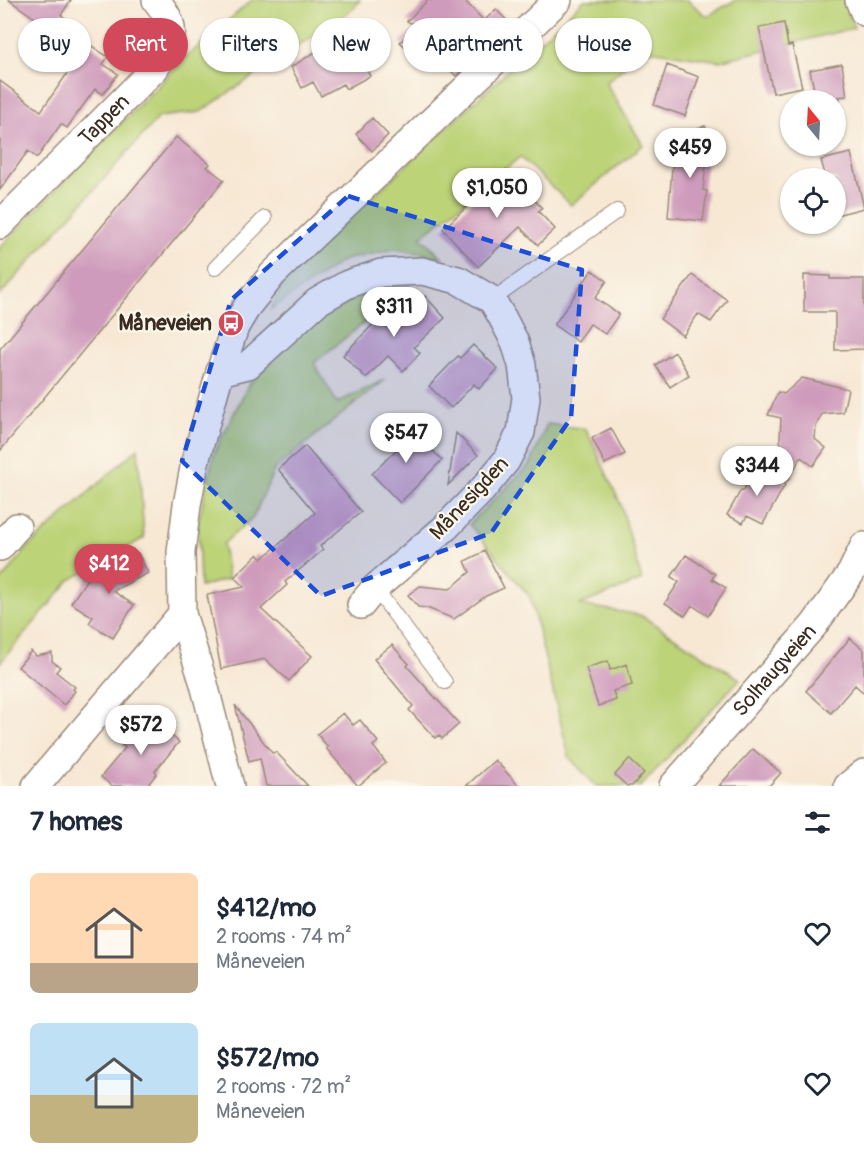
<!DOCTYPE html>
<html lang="en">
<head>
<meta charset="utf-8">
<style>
	:root { --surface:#fff; --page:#f2f2f3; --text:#1f2937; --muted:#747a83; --accent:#d1495b }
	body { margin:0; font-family:Pangolin,sans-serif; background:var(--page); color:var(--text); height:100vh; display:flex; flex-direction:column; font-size:22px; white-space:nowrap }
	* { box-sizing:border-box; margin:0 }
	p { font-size:20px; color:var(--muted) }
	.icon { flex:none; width:33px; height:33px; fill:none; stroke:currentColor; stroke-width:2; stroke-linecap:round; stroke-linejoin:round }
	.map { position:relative; height:786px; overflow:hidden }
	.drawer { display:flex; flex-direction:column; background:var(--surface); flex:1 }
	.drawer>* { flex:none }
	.guide { position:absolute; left:18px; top:18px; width:828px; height:54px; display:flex; gap:12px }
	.needle { width:39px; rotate:342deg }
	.fabs { position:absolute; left:780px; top:90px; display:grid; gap:12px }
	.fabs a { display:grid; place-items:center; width:66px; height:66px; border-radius:50%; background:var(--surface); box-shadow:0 2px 4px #0004; font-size:30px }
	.price { position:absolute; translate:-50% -51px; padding:0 14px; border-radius:21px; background:#fff; color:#222; font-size:20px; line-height:39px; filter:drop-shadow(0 2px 3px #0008) }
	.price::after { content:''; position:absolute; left:50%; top:36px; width:18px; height:14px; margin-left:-9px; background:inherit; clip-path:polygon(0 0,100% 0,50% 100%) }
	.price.selected { background:var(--accent); color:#fff }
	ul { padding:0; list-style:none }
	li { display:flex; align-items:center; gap:18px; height:150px; padding:0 30px }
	li span { display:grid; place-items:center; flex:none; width:168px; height:120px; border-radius:9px; color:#555 }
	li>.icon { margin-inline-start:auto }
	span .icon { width:72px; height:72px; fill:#fffc; stroke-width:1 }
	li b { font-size:26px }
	h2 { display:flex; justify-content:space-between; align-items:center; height:72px; padding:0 30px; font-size:26px }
	.pill { padding:0 21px; border-radius:27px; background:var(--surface); box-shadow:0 2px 4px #0004; font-size:21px; line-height:54px }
	.pill.selected { background:var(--accent); color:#fff }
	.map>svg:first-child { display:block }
	.green { fill:#bcd378; stroke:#7c7e4b; stroke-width:1.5 }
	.building { fill:#cf9bbc }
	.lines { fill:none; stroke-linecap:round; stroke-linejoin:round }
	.service-casing { stroke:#998979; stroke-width:16 }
	.minor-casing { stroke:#998979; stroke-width:30 }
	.service { stroke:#fff; stroke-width:14 }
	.minor { stroke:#fff; stroke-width:27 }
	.marked { fill:#1d4ed8; fill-opacity:0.2; stroke:#1d4ed8; stroke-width:4.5; stroke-dasharray:12 8; stroke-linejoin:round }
	.labels { text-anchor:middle; stroke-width:4.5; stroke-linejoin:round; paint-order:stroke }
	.street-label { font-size:21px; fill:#3b2a1e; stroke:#fbf7ec }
	.poi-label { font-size:21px; font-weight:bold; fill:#3b2a1e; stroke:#fbf7ec; text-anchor:end }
</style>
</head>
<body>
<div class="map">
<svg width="864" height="786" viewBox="0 0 864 786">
	<rect width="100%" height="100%" fill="#fbf7ec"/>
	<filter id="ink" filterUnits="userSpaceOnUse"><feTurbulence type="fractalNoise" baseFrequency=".0167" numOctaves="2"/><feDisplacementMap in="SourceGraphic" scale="12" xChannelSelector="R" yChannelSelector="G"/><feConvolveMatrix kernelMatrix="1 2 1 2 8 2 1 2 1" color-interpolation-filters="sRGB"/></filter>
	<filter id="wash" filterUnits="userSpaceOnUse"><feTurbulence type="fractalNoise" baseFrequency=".008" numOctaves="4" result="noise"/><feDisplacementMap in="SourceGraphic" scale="24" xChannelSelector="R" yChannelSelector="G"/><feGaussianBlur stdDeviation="1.35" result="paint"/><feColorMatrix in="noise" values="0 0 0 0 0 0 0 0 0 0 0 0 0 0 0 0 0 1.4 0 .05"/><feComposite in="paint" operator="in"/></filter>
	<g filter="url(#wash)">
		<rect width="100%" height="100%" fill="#f7e8d4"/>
		<!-- green -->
		<path class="green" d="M252 0H360L353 9 200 112 159 117 0 295V247L185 58Z
			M584 0H687L707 16 736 0H844L854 28 719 61 644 49 606 83 643 145 571 205 520 157 421 237 442 257 395 249 344 260 271 309 288 275Z
			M410 286 314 363 337 403 386 379 275 468 254 516 223 544 228 579 200 587 198 522 214 453 249 384 309 325 360 295Z
			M547 424 586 429 621 505 642 580 580 605 640 615 740 679 641 786H596L569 757 530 597 469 524 531 463Z
			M138 448 144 538 70 580 0 663V582L29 546Z"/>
		<g id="blocks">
			<!-- building -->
			<path class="building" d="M9 0H71L61 15 85 31 80 38 108 57 103 64 118 74 103 94 95 89 67 128 61 124 37 158 28 151 0 190V81L41 111 74 64 55 52 60 45 35 26 39 21Z
				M428 0H464L484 21 496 9 510 24 456 76 435 55 467 23 412 53 400 42 417 26 407 21Z
				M784 23 788 46 792 45 802 87 773 93 759 28Z
				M361 34 373 57 362 62 370 76 346 89 343 84 321 96 313 82 302 88 291 67 325 46 328 52Z
				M842 64 847 96 839 97 840 100H816L810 70Z
				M667 65 699 77 685 116 654 105Z
				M372 118 388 135 372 151 356 134Z
				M705 126 712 147 708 149 703 190 707 191 703 221 668 217 673 156 692 158 684 133Z
				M176 137 210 164 207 167 224 180 0 451V349Z
				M851 153 864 208 836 215V178H826L821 160Z
				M506 170 542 208 538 211 555 229 538 245 520 227 478 267 443 229Z
				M592 270 607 281 595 298 619 314 605 334 590 324 578 342 554 325Z
				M692 275 727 300 711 322 698 314 683 336 660 319Z
				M804 275 830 276V279H864V349L835 350V312H804Z
				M425 296 445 318 414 347 420 353 403 371 388 356 366 378 343 355 391 306 402 317Z
				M473 345 498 369 479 389 474 384 451 408 429 386 458 356 460 358Z
				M675 352 689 375 670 387 655 365Z
				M802 378 848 389 843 412 822 414 816 426 815 439 826 448 813 466 801 457 788 480 780 440 781 418 768 415 778 392 784 394Z
				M405 423 442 460 400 503 372 474 399 447 390 438Z
				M611 428 625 454 605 464 592 438Z
				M456 433 478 455 448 485Z
				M305 446 361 512 320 546 323 550 285 582 287 585 261 609 312 656 289 681 265 659 221 669 207 595 244 587 234 577 258 554 262 559 315 513 278 469Z
				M757 467 786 483 763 524 747 516 743 523 727 515 741 490 743 491Z
				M485 551 504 588 486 596 454 619 427 608 418 607 408 595 420 586 450 589 470 572 465 561Z
				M138 553 148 573 113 591 134 605 113 638 89 623 93 617 71 603 93 570 99 573Z
				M686 555 715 574 712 579 726 588 708 616 692 605 685 616 665 603 679 582 671 577Z
				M850 638 864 650V693L855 685 831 713 806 691Z
				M392 645 409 664 407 666 459 724 442 739 439 735 435 738 409 710 413 706 374 659Z
				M31 651 36 656 52 653V661L60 667 56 672 75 687 73 689 75 691 64 705 18 667Z
				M608 661 610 670 627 664 632 685 613 691 616 700 598 706 586 668Z
				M235 705 272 753 276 752 308 786H266L260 758 249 761Z
				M343 713 353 725 360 720 378 742 373 746 386 763 358 786 326 748 328 747 317 734Z
				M146 715 179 742 155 771 157 773 147 786H112L101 777 125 748 122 745Z
				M753 749 781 773 769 786H719Z
				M629 759 644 773 632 786H627L615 775Z
				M495 760 519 786H466Z"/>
		</g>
	</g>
	<g filter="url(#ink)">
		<use href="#blocks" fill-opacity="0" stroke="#998979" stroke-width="1.5"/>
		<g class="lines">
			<defs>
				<path id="service" d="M215 268 265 218
					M492 300 617 211
					M375 588 445 682"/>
				<g id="minor">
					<path d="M859 0 864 12"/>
					<path id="s1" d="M0 225 155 68C174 39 179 29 156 0"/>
					<path d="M220 372 248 365 317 302 348 284 381 273 422 271 458 280 492 300 502 317 515 342 522 365 526 398 521 432 506 461 483 489 446 527 375 588 361 605"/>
					<path d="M0 547 17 527"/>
					<path d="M36 786 182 614"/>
					<path d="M230 786 204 684 182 614 181 552 187 505 195 462 220 372 235 327 248 305 273 274 558 0"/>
					<path id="s2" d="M673 786 814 625 851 573 864 546"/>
					<path d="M848 786 864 773"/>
				</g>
			</defs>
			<!-- service casing -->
			<use href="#service" class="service-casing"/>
			<!-- minor casing -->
			<use href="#minor" class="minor-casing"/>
			<!-- service -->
			<use href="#service" class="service"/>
			<!-- minor -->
			<use href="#minor" class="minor"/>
		</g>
	</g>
	<!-- marked area -->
	<path class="marked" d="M348 196 582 270 571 418 491 533 321 596 182 461 231 300Z"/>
	<!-- icons -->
	<defs>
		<symbol id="bus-disc" viewBox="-11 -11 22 22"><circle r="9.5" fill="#d1495b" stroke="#fbf7ec"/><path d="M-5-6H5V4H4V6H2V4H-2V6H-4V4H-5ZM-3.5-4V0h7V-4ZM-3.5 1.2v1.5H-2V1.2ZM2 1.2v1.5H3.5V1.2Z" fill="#fff"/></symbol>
	</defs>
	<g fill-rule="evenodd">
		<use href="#bus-disc" x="216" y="308" width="30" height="30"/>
	</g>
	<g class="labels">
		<!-- street labels -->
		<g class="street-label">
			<text dy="7" stroke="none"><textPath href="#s1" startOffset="148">Tappen</textPath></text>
			<text transform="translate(469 498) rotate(-47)" y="7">Månesigden</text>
			<text dy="7" stroke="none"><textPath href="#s2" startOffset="154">Solhaugveien</textPath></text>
		</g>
		<!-- poi labels -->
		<g class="poi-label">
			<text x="212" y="330">Måneveien</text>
		</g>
	</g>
</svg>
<div class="fabs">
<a><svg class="needle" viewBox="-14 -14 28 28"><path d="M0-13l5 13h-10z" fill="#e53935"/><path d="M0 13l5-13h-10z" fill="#747a83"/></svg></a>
<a><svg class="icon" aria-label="locate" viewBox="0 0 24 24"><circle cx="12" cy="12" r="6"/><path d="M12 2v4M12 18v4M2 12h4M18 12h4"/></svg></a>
</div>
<b class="price" style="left:690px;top:179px">$459</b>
<b class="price" style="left:497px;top:219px">$1,050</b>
<b class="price" style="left:394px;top:338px">$311</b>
<b class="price" style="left:406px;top:464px">$547</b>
<b class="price" style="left:757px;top:497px">$344</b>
<b class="price selected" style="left:109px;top:595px">$412</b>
<b class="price" style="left:141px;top:756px">$572</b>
<div class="guide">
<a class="pill">Buy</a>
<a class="pill selected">Rent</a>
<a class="pill">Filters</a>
<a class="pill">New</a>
<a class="pill">Apartment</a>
<a class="pill">House</a>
</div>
</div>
<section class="drawer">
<h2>7 homes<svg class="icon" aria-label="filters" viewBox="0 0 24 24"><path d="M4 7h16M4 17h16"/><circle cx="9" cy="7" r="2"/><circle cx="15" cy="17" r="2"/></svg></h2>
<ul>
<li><span style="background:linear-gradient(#ffd9b3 75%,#b9a48a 0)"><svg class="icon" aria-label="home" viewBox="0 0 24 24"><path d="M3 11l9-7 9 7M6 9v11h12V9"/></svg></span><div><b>$412/mo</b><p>2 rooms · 74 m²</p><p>Måneveien</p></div><svg class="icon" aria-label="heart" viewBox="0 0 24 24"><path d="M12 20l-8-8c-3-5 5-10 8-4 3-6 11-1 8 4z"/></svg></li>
<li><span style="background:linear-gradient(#bfe0f5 60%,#c2b280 0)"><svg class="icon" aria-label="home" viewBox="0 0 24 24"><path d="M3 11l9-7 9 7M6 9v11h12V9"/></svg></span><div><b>$572/mo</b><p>2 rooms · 72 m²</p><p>Måneveien</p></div><svg class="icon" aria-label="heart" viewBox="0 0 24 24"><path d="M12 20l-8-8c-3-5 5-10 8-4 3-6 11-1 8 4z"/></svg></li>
</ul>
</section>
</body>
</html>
